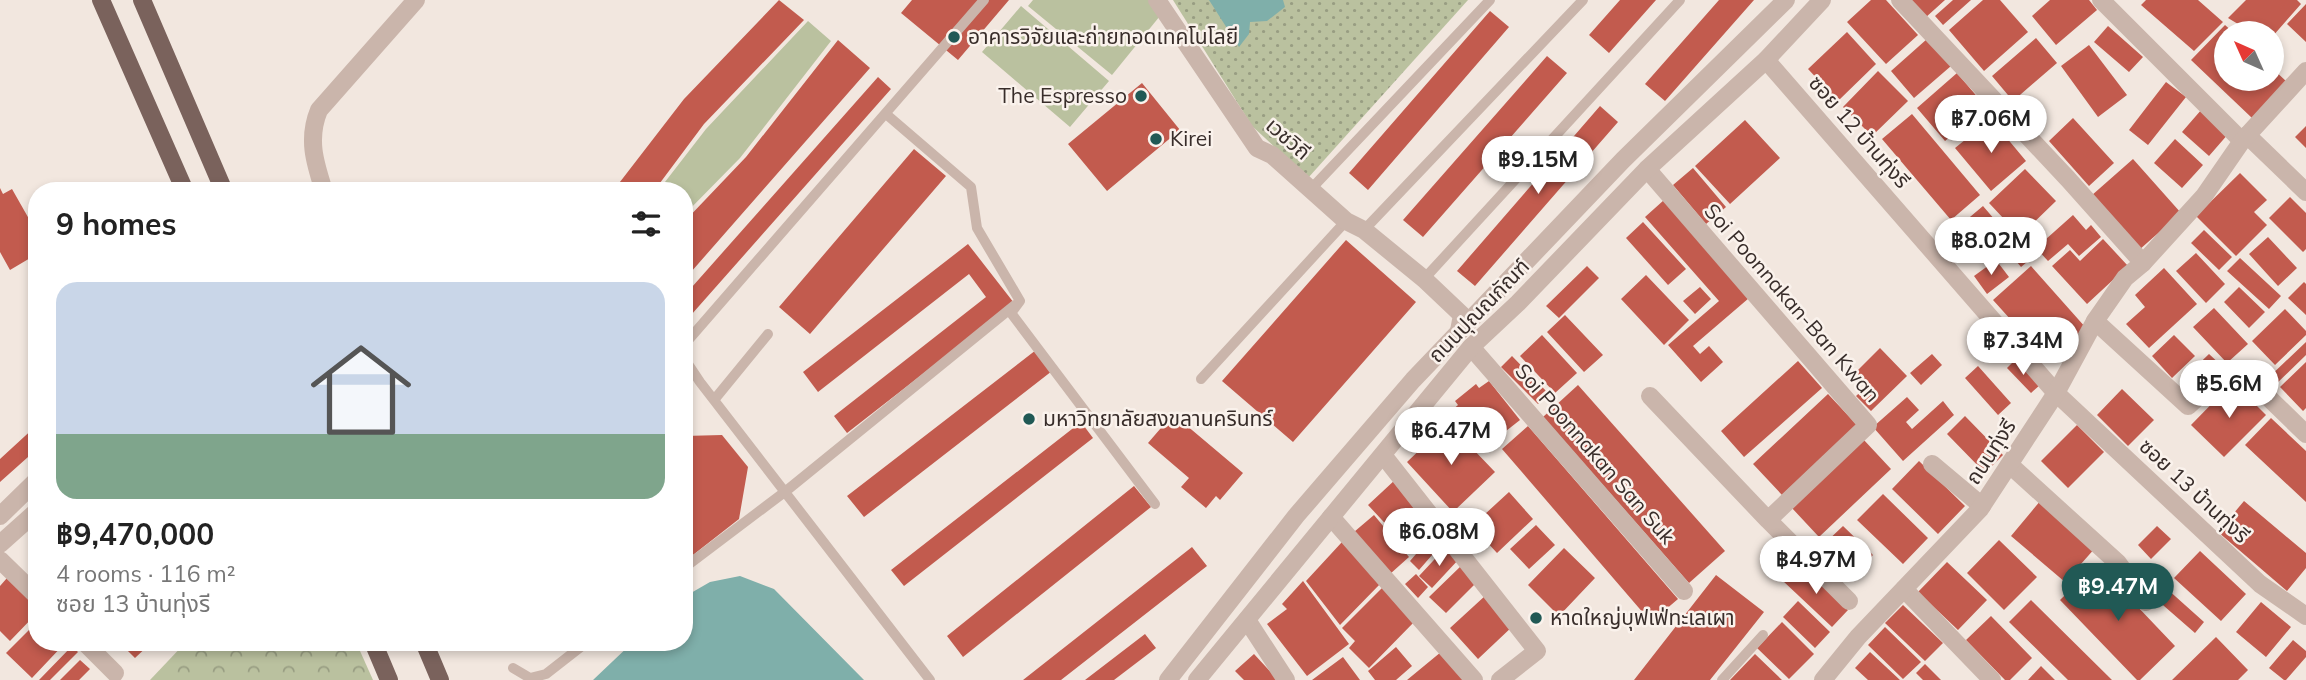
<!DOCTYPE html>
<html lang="en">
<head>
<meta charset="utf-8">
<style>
	:root { --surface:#fff; --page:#f2f2f2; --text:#222; --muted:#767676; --accent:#215955 }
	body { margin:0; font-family:Mulish,"Noto Sans Thai",sans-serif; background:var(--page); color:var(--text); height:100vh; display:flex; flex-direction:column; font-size:26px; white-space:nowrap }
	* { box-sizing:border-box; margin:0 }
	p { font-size:23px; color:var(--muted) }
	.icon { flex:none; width:38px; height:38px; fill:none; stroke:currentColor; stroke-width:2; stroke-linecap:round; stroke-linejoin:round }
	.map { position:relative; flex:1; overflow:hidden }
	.details { position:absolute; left:28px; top:182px; width:665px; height:469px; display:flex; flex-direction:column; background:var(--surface); border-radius:28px; box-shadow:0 4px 10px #0003 }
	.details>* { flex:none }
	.needle { width:46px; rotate:315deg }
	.tools { position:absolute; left:2214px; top:21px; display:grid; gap:14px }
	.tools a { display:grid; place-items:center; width:70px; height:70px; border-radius:50%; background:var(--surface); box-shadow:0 4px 10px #0003; font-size:35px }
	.price { position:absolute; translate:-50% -60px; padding:0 16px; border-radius:24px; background:#fff; color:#222; font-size:23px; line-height:46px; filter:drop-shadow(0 2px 4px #0008) }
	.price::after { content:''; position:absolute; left:50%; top:42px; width:21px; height:16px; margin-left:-10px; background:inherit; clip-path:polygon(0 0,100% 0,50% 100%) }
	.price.selected { background:var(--accent); color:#fff }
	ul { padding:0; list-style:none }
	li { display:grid; align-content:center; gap:14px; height:371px; padding:0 28px }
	li span { display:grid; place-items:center; height:217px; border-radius:21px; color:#555 }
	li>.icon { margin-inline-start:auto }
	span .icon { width:126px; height:126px; fill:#fffc; stroke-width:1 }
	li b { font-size:30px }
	h2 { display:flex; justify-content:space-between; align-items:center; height:84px; padding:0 28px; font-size:30px }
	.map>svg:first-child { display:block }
	.grass { fill:url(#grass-dots) }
	.forest { fill:url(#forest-crowns) }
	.garden { fill:#bac19f }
	.water { fill:#7fafaa }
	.building { fill:#c25b4e }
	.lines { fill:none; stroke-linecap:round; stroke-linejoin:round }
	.service { stroke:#cab5ab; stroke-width:10 }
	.minor { stroke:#cab5ab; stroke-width:18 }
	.tertiary { stroke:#cab5ab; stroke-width:18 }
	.primary { stroke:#7a625c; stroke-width:18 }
	.poi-dot { fill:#215955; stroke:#faf2ec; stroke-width:2.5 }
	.labels { text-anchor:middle; stroke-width:5; stroke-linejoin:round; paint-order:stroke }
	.poi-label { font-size:21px; fill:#382d2a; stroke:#faf2ec; text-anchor:start }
	.street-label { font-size:21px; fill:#382d2a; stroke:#faf2ec }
</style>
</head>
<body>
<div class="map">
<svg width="2306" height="680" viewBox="0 0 2306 680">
	<defs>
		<pattern id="grass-dots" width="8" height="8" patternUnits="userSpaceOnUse" patternTransform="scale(1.75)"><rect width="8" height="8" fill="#bac19f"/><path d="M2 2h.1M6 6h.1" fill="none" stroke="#989d82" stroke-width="1.8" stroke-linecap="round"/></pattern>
		<pattern id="forest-crowns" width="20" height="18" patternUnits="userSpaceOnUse" patternTransform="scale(1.75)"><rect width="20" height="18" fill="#bac19f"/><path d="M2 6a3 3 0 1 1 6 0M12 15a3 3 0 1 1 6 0" fill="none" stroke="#989d82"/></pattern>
	</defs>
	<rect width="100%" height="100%" fill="#f2e7df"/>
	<!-- grass -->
	<path class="grass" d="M1173 0H1468L1308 178 1252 126Z"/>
	<!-- forest -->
	<path class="forest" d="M186 642H356L373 680H150Z"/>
	<!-- garden -->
	<path class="garden" d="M1033 0H1150L1164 11 1112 75 1028 6Z
		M1021 6 1109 81 1070 127 982 52Z
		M808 21 831 41 740 158 684 215V191H658L706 129Z"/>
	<!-- water -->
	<path class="water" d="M1209 0H1283L1285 7 1267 21 1250 22 1249 34 1239 47Z
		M740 576 774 589 864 680H593L633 642H684V597L710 582Z"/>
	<!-- building -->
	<path class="building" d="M779 0 804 20 704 124 654 191H613L684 99Z
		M912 0H1009L958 60 901 13Z
		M1620 0H1656L1609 53 1589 35Z
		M1719 0H1754L1665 101 1645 84Z
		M1871 0H1886L1918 35 1886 64 1847 22Z
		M1910 0H1945L1925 18Z
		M1953 0H1971L1943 25 1935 16Z
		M1983 0H2000L2028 32 1984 71 1949 30Z
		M2050 0H2089L2097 10 2056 45 2032 16Z
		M2146 0H2198L2223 22 2194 51 2141 5Z
		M2246 0H2297L2301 4 2272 37V33H2253L2228 18Z
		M2306 4V42L2287 24Z
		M1490 11 1509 27 1368 190 1349 173Z
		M2225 25 2234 33H2226V79H2272V68L2287 82 2252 118 2191 60Z
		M2108 26 2143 57 2129 72 2094 42Z
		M1847 32 1876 64 1838 101 1808 69Z
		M2036 38 2057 63 2013 101 1992 76Z
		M1927 39 1951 66 1914 98 1891 71Z
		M838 40 870 68 684 280V222L746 157Z
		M2089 45 2127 95 2098 117 2061 66Z
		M1547 56 1567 73 1423 237 1403 220Z
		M1878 71 1908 101 1872 136 1843 107Z
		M1957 73 1986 107 1945 141 1917 108Z
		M878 77 891 89 684 323V296Z
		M2166 82 2186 97 2148 145 2129 130Z
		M1142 83 1180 130 1107 191 1068 144Z
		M1600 106 1618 122 1475 286 1457 271Z
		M2202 109 2229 133 2209 156 2182 132Z
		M1912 114 1980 195 1951 220 1882 139Z
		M2073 118 2114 163 2089 186 2049 141Z
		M1991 119 2026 161 1991 191 1955 148Z
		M1745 120 1780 158 1730 204 1695 166Z
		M2306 126V148L2295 137Z
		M2175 139 2203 165 2182 188 2154 163Z
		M914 149 946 176 810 334 779 307Z
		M2133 159 2181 213 2139 250 2091 196Z
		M1693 168 1726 207 1706 224 1673 185Z
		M2025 169 2056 201 2020 236 1989 203Z
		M2240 173 2267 200 2254 212 2267 225 2236 256 2196 216Z
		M0 188 3 194 12 189 37 233V254L10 270 0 252Z
		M2290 197 2306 213V249L2303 252 2269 218Z
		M1664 200 1749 298 1693 346 1700 354 1709 346 1723 362 1701 382 1668 345 1719 301 1645 217Z
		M1983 206 2001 227 1976 248 1958 227Z
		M2073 215 2086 230 2091 225 2101 237 2079 256 2068 244 2048 261 2036 248Z
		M1643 222 1686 269 1668 285 1626 238Z
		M2204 230 2232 257 2219 270 2191 243Z
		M2015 235 2033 257 2021 267 2003 245Z
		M2268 237 2297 268 2278 286 2249 254Z
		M2103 239 2128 266 2087 304 2052 266 2070 250 2080 261Z
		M1346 240 1416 302 1293 442 1222 381Z
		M968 244 1014 303 847 433 834 416 986 297 969 274 818 392 803 372Z
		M2196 253 2225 284 2206 303 2176 271Z
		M2240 258 2281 296 2269 309 2227 271Z
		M1996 260 2009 277 1987 294 1974 276Z
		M1587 266 1599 278 1559 318 1546 306Z
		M2031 266 2086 328 2049 362 1993 300Z
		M2164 268 2197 304 2149 348 2126 324 2145 307 2135 295Z
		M1646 275 1689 320 1664 345 1621 299Z
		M2304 282 2306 284V315L2288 298Z
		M1700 287 1711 299 1695 314 1683 301Z
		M2239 287 2265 312 2249 328 2224 302Z
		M2214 308 2248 344 2227 363 2193 327Z
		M2285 309 2306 331V335L2275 365 2252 341Z
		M1565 315 1603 355 1584 372 1547 332Z
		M1542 335 1577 373 1555 393 1520 356Z
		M2174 335 2195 356 2172 378 2152 356Z
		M2306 342V355L2274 386 2267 379Z
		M1880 348 1907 376 1871 411 1856 396 1867 386 1855 373Z
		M1036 350 1052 371 864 517 847 496Z
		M1932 354 1942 365 1921 385 1910 373Z
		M2209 354 2222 366 2196 392 2183 379Z
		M1512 356 1549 394 1538 404 1501 367Z
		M2015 360 2040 385 2031 393 2007 368Z
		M1798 361 1822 388 1744 457 1721 431Z
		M2306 362V408L2303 411 2280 387Z
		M1978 366 2011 403 1998 415 1965 378Z
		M1489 381 1520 420 1492 442 1474 419 1483 412 1478 407 1460 422 1451 411 1458 405 1455 401 1476 384 1479 388Z
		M2233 382 2266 415 2224 457 2191 425Z
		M1578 385 1725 551 1689 583 1543 417Z
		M2122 389 2154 420 2128 446 2097 415Z
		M1828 394 1857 425 1782 495 1753 464Z
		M1907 397 1919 410 1906 422 1912 429 1943 401 1954 415 1903 461 1873 427Z
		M1173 414 1243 473 1220 500 1216 496 1206 508 1181 487 1189 478 1148 443Z
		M1965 416 2003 455 1985 473 1947 434Z
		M2271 418 2306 451V502L2245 445Z
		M1081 422 1093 438 904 586 891 570Z
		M1448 423 1495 472 1453 512 1407 462Z
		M37 425V449L0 482V459Z
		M2077 425 2104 452 2068 488 2041 461Z
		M1528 426 1678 599 1651 622 1502 449Z
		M722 435 748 467 739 519 684 562V436Z
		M1863 439 1891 469 1819 537 1791 507Z
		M1919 461 1965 506 1938 534 1892 489Z
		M1396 479 1435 522 1407 547 1368 505Z
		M1134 486 1151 507 963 657 947 636Z
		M1509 492 1533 519 1497 553 1472 526Z
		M1883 494 1928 538 1903 564 1857 520Z
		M2041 500 2096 547 2065 582 2011 536Z
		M2244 501 2306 553V568L2287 591 2218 532Z
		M1374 515 1409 557 1390 574 1354 532Z
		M1536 525 1555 545 1529 569 1510 549Z
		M1843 526 1873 555 1853 575 1823 545Z
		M2157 526 2171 539 2151 559 2138 545Z
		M1436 531 1446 539 1419 570 1410 561Z
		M1999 540 2037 577 2004 610 1967 573Z
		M1342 542 1381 583 1340 625 1306 581Z
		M1192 547 1207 566 1061 680H1023Z
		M1446 547 1459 559 1432 588 1419 576Z
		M1564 548 1595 578 1559 616 1528 585Z
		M2200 551 2246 594 2221 621 2174 578Z
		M1947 562 1987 600 1958 630 1918 592Z
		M1463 564 1479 580 1446 613 1429 597Z
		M1799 564 1848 610 1832 627 1783 581Z
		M2097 564 2175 646 2140 680H2137L2060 600Z
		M1416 574 1428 587 1418 598 1405 584Z
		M1716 575 1764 612 1710 680H1634Z
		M7 578 37 606V613L10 641 0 631V586Z
		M1303 581 1349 644 1307 676 1267 624 1287 609 1282 604Z
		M1383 587 1416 620 1369 668 1349 648 1355 641 1342 628Z
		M2166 588 2204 622 2195 633 2156 599Z
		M1486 595 1514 625 1478 659 1450 628Z
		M2031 600 2112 680H2068L2009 622Z
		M1798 601 1830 632 1815 648 1783 617Z
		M2261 602 2291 627 2266 657 2236 632Z
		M1903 605 1943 643 1925 661 1885 623Z
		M1991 616 2032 658 2010 680H2005L1966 640Z
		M37 622V642H66L32 678 6 653Z
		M1782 622 1814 654 1789 679 1757 648Z
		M1885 627 1921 662 1903 679 1868 645Z
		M1145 634 1156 648 1114 680H1085Z
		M2216 637 2248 670 2238 680H2172Z
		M2293 640 2306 651V657L2286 680H2284L2269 668Z
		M131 642H152L135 658 125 648Z
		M72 646 78 652 50 680H39Z
		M1396 647 1412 666 1396 680H1375L1368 671Z
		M1441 652 1464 680H1407Z
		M1870 652 1900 680H1868L1855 668Z
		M1254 654 1278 680H1244L1235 671Z
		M1755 654 1782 680H1730Z
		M1343 657 1360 680H1312Z
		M80 660 90 669 79 680H60Z
		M1925 664 1941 680H1923L1916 673Z
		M2041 666 2055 680H2028Z"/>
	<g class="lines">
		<!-- service -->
		<path class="service" d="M886 114 971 187 977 228 1020 301 1011 313 1155 504
			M1311 189 1490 0
			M1364 230 1583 0
			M1424 279 1680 0
			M684 345 984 0
			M684 358 700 382 930 680
			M1201 379 1346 221
			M714 400 768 334
			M684 568 786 491 1015 305
			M513 668 530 678 546 674 587 642
			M1722 680 1763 635"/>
		<!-- minor -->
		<path class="minor" d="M1157 0 1257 148 1272 155 1346 221 1364 230 1424 279 1462 315 1459 331
			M1900 0 2068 179 2143 263
			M2101 0 2242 141
			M1766 60 2056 393 2260 584 2306 616
			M2247 135 2306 192
			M1647 169 1868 425 1768 520
			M324 191C315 163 307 139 319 110L416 0
			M2095 321 2188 406 2223 374 2241 371 2306 434
			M1471 347 1684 591
			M1650 396 1768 520 1849 601
			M1383 455 1537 651 1500 680
			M1932 464 1982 506
			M2010 465 2118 563 2146 602
			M1331 517 1474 680
			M0 560 37 596
			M1904 589 1992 680
			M1247 620 1286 680
			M84 642 115 673"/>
		<!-- tertiary -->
		<path class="tertiary" d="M0 516 37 480
			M0 544 37 511
			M1168 680 1296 516 1413 380 1623 160 1786 0
			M1197 680 1471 347 1518 303 1647 169 1766 60 1822 0
			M1823 680 1858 637 1980 509 2056 393 2095 321 2125 278 2143 263 2204 196 2242 141 2306 71"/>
		<!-- primary -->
		<path class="primary" d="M101 0 185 191
			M142 0 224 191
			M373 642 389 680
			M424 642 440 680"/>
	</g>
	<!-- markers -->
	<g class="poi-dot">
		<circle cx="954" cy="37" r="7"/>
		<circle cx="1141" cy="96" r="7"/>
		<circle cx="1156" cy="139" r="7"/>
		<circle cx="1029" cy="419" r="7"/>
		<circle cx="1536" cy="618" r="7"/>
	</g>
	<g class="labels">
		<!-- poi labels -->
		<g class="poi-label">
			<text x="968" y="44">อาคารวิจัยและถ่ายทอดเทคโนโลยี</text>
			<text x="1127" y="103" text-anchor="end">The Espresso</text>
			<text x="1170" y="146">Kirei</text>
			<text x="1043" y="426">มหาวิทยาลัยสงขลานครินทร์</text>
			<text x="1550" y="625">หาดใหญ่บุฟเฟ่ทะเลเผา</text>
		</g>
		<!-- street labels -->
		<g class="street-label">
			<text transform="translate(1859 132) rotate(49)" y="7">ซอย 12 บ้านทุ่งรี</text>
			<text transform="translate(1288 139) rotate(41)" y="7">เวชวิถี</text>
			<text transform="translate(1792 303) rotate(49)" y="7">Soi Poonnakan-Ban Kwan</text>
			<text transform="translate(1479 311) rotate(-46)" y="7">ถนนปุณณกัณฑ์</text>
			<text transform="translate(1991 452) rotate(-57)" y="7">ถนนทุ่งรี</text>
			<text transform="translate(1595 454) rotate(49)" y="7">Soi Poonnakan San Suk</text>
			<text transform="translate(2194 491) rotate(43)" y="7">ซอย 13 บ้านทุ่งรี</text>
		</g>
	</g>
</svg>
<div class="tools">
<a><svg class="needle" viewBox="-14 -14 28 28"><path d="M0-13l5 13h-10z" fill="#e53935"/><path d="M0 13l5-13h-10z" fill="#767676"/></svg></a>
</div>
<b class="price" style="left:1991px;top:155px">฿7.06M</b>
<b class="price" style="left:1538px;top:196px">฿9.15M</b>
<b class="price" style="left:1991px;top:277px">฿8.02M</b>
<b class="price" style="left:2023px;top:377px">฿7.34M</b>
<b class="price" style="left:2229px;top:420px">฿5.6M</b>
<b class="price" style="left:1451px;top:467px">฿6.47M</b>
<b class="price" style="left:1439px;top:568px">฿6.08M</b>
<b class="price" style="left:1816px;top:596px">฿4.97M</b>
<b class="price selected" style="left:2118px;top:623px">฿9.47M</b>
<section class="details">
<h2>9 homes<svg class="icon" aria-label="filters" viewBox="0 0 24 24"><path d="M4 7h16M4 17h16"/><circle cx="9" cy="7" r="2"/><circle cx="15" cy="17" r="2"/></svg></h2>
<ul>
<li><span style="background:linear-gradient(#c9d6e8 70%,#7fa58c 0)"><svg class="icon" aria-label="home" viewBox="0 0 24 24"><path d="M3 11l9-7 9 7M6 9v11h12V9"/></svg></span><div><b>฿9,470,000</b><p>4 rooms · 116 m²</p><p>ซอย 13 บ้านทุ่งรี</p></div></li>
</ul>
</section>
</div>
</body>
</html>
